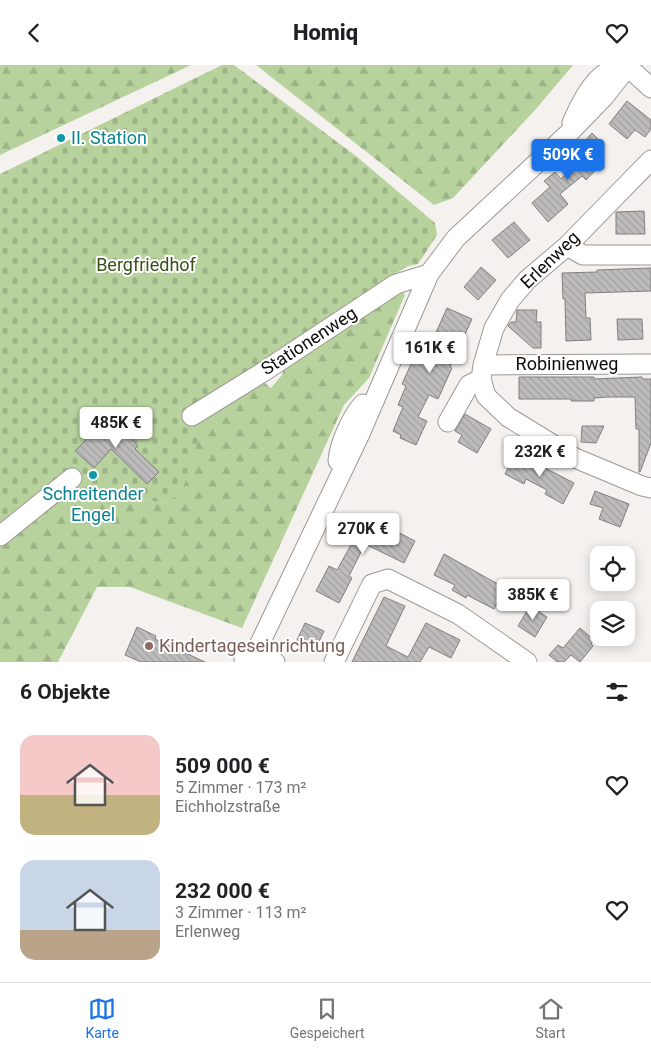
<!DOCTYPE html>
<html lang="de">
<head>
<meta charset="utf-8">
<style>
	:root { --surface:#fff; --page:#f2f2f2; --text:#202124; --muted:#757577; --line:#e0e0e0; --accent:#1a73e8 }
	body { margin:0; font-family:Roboto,sans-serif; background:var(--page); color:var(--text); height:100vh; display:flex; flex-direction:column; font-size:19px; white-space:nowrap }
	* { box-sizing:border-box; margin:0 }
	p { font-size:16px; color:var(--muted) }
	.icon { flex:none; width:28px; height:28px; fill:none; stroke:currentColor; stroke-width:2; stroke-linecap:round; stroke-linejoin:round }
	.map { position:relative; height:597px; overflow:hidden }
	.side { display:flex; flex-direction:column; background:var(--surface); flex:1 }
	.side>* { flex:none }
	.fabs { position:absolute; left:590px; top:481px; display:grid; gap:10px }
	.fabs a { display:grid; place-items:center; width:45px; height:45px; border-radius:10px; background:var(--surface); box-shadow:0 2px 12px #0003; font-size:25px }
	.price { position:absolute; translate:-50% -42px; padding:0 11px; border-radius:5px; background:#fff; color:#222; font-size:16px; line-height:32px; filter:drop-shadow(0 1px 2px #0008) }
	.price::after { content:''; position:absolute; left:50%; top:30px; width:15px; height:11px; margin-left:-8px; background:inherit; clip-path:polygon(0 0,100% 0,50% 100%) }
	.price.selected { background:var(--accent); color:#fff }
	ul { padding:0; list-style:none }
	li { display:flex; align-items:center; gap:15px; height:125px; padding:0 20px }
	li span { display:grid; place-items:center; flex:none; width:140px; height:100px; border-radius:15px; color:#555 }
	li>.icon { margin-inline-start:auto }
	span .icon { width:60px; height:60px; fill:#fffc; stroke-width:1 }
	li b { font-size:21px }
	h2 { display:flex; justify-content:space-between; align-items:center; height:60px; padding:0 20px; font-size:21px }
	header { display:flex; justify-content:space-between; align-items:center; height:65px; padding:0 20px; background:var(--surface); font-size:22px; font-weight:800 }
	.dock { display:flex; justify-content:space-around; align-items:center; height:70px; border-top:1px solid var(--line); background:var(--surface); font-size:14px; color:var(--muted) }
	.dock a { display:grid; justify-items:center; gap:2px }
	.dock .selected { color:var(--accent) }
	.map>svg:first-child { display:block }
	.forest { fill:url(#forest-firs) }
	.cemetery { fill:url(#cemetery-stones) }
	.building { fill:url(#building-back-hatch); stroke:#827f81 }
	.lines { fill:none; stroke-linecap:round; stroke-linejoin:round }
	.minor-casing { stroke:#9d9997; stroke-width:21 }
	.minor { stroke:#fff; stroke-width:19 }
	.culture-dot { fill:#0f9aa8; stroke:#fff; stroke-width:2 }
	.education-dot { fill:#8d6e63; stroke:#fff; stroke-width:2 }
	.labels { text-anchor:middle; stroke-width:4; stroke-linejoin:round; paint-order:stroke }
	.culture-label { font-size:18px; fill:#0d838f; stroke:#fff; text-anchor:start }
	.street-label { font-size:18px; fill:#0d0c0b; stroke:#fff }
	.park-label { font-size:18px; fill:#375016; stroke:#fff }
	.education-label { font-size:18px; fill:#785e54; stroke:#fff; text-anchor:start }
</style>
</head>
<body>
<header><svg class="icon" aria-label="back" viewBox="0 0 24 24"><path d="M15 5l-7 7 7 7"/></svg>Homiq<svg class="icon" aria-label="heart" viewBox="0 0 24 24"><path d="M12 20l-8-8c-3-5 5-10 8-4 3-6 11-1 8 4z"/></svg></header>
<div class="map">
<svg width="651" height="597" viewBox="0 0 651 597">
	<defs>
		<pattern id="forest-firs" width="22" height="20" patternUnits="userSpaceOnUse" patternTransform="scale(1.25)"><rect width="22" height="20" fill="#b7d29d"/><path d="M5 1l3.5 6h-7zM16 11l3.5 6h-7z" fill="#9cb386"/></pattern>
		<pattern id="cemetery-stones" width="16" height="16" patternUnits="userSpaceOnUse" patternTransform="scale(1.25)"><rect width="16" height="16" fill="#b7d29d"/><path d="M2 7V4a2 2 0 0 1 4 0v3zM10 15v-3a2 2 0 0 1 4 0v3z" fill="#9cb386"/></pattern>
		<pattern id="building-back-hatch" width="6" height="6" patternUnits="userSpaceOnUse" patternTransform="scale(1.25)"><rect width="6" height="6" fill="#bebbbd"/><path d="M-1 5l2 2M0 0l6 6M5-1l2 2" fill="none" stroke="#a2a0a1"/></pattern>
	</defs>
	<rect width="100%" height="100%" fill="#f4f1ee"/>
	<!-- forest -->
	<path class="forest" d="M0 0H191L0 90Z
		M256 0H573L535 45 453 133 434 140Z
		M403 226 405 230 369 313 344 340 242 563 130 522H97L58 597H0V480L15 469 67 437 88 429 168 438 210 335 252 308 271 323 282 310 286 296 391 228Z"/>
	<!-- cemetery -->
	<path class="cemetery" d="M222 0H234L356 91 435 158 437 170 418 199 408 201 395 209 249 304 210 335 183 424 168 438 88 429 67 437 15 469 0 480V109Z"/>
	<!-- building -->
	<path class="building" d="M627 36 651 55V64L645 72 635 65 627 74 609 59Z
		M592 68 603 79 594 89 603 97 586 115 582 111 560 129 568 139 548 157 532 138 550 122 544 116 555 107 561 114 590 85 583 78Z
		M644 146 645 169H616V147Z
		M514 157 530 175 508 193 492 175Z
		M481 202 496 215 478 235 464 222Z
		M651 203V226L585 228 586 253H590L591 275 566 276 565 234H563L562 208 597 207V205Z
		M447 243 472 254 450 302 452 303 438 334 429 330 418 352 427 356 416 380 400 373 401 370 393 366 403 342 398 340 406 321 402 319 416 288 422 290 426 281 429 283Z
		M517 245H537L536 257H541V283H533L508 261 511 257H516Z
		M617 254H642L643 274 618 275Z
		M519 312H594V314L642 312 643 314H651V378L640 407H639V364H636L635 332H608L594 333V336H571V334H519Z
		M465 349 491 364 477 388 458 377 462 370 455 366Z
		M110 350 128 368 126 369 138 381 135 384 159 407 147 419 111 384 94 403 75 386Z
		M582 361H604L596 378 581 377Z
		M516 388 574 418 563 439 545 429 547 425 526 414 524 419 505 409Z
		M595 426 629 439 620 462 599 454 603 443 590 439Z
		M354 451 392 469 394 465 415 476 404 498 367 480 365 484 363 483 349 511 352 513 339 538 316 526 329 501 337 505 352 478 343 473Z
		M444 489 505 523 494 544 467 530 466 533 452 525 455 520 434 510Z
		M384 532 405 541 386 581 408 592 426 558 460 575 451 593 429 582 420 597H352Z
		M530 541 547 552 535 572 518 561Z
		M305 558 324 566 314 587 295 579Z
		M137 562 156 571 155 574 205 597H141L125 590Z
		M580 563 594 575 591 579 593 581 580 597 571 590 564 597H557L549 590 558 580 563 583Z"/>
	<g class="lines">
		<defs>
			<path id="minor" d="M628 2 651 23
				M572 58C578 43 593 13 608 7 614 4 621 4 628 2
				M651 95 567 181 527 215 510 235 494 263 483 300 481 314 486 331 508 352 575 393 642 421 651 423
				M567 181 583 190H651
				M483 300 651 299
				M192 351 263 307 396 219 429 209
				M448 357 469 320 481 314
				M338 396C339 379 352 351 363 339
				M0 471 72 413
				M244 594 255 589 275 597
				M251 597 359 371 429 209 456 173 569 68 603 33 629 0
				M334 597 372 519 388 514 458 549 527 597"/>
		</defs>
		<!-- minor casing -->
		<use href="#minor" class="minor-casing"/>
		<!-- minor -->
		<use href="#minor" class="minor"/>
	</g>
	<!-- markers -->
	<g class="culture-dot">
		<circle cx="61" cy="73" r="5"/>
		<circle cx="93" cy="410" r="5"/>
	</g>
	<circle class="education-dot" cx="149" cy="581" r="5"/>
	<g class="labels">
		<!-- culture labels -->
		<g class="culture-label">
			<text x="71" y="79">II. Station</text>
			<text x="93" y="435" text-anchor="middle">Schreitender<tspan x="93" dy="21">Engel</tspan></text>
		</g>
		<!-- street labels -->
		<g class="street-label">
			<text transform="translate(550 195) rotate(-44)" y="6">Erlenweg</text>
			<text transform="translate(309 276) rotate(-33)" y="6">Stationenweg</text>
			<text x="567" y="305">Robinienweg</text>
		</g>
		<!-- park labels -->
		<g class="park-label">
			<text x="146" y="206">Bergfriedhof</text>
		</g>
		<!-- education labels -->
		<g class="education-label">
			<text x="159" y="587">Kindertageseinrichtung</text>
		</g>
	</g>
</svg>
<div class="fabs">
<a><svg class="icon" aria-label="locate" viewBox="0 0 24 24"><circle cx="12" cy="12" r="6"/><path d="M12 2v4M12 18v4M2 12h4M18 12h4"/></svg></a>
<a><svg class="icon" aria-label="layers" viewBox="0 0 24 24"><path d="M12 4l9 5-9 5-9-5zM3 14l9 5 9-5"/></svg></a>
</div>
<b class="price selected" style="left:568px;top:116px">509K €</b>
<b class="price" style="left:430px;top:309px">161K €</b>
<b class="price" style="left:116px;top:384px">485K €</b>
<b class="price" style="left:540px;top:413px">232K €</b>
<b class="price" style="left:363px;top:490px">270K €</b>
<b class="price" style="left:533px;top:556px">385K €</b>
</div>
<section class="side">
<h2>6 Objekte<svg class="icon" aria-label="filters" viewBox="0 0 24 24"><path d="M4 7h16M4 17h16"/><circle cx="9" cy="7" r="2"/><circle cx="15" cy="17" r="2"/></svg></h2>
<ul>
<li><span style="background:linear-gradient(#f6c9c9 60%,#c2b280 0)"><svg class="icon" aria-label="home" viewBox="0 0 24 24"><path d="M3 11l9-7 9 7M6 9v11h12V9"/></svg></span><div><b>509 000 €</b><p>5 Zimmer · 173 m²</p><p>Eichholzstraße</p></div><svg class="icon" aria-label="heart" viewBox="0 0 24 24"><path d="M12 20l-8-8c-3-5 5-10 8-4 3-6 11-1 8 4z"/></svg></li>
<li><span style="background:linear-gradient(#c9d6e8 70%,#b9a48a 0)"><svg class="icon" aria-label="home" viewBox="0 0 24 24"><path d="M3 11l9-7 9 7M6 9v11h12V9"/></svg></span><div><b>232 000 €</b><p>3 Zimmer · 113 m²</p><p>Erlenweg</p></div><svg class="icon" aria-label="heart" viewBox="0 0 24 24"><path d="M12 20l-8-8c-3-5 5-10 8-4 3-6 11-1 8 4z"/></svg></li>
</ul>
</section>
<nav class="dock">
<a class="selected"><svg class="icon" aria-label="map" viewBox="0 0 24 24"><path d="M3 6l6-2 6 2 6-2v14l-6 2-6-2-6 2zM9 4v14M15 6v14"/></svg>Karte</a>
<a><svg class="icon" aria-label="saved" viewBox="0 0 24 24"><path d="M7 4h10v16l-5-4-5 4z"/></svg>Gespeichert</a>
<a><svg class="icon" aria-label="home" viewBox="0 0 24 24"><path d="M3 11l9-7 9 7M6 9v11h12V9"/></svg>Start</a>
</nav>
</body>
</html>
